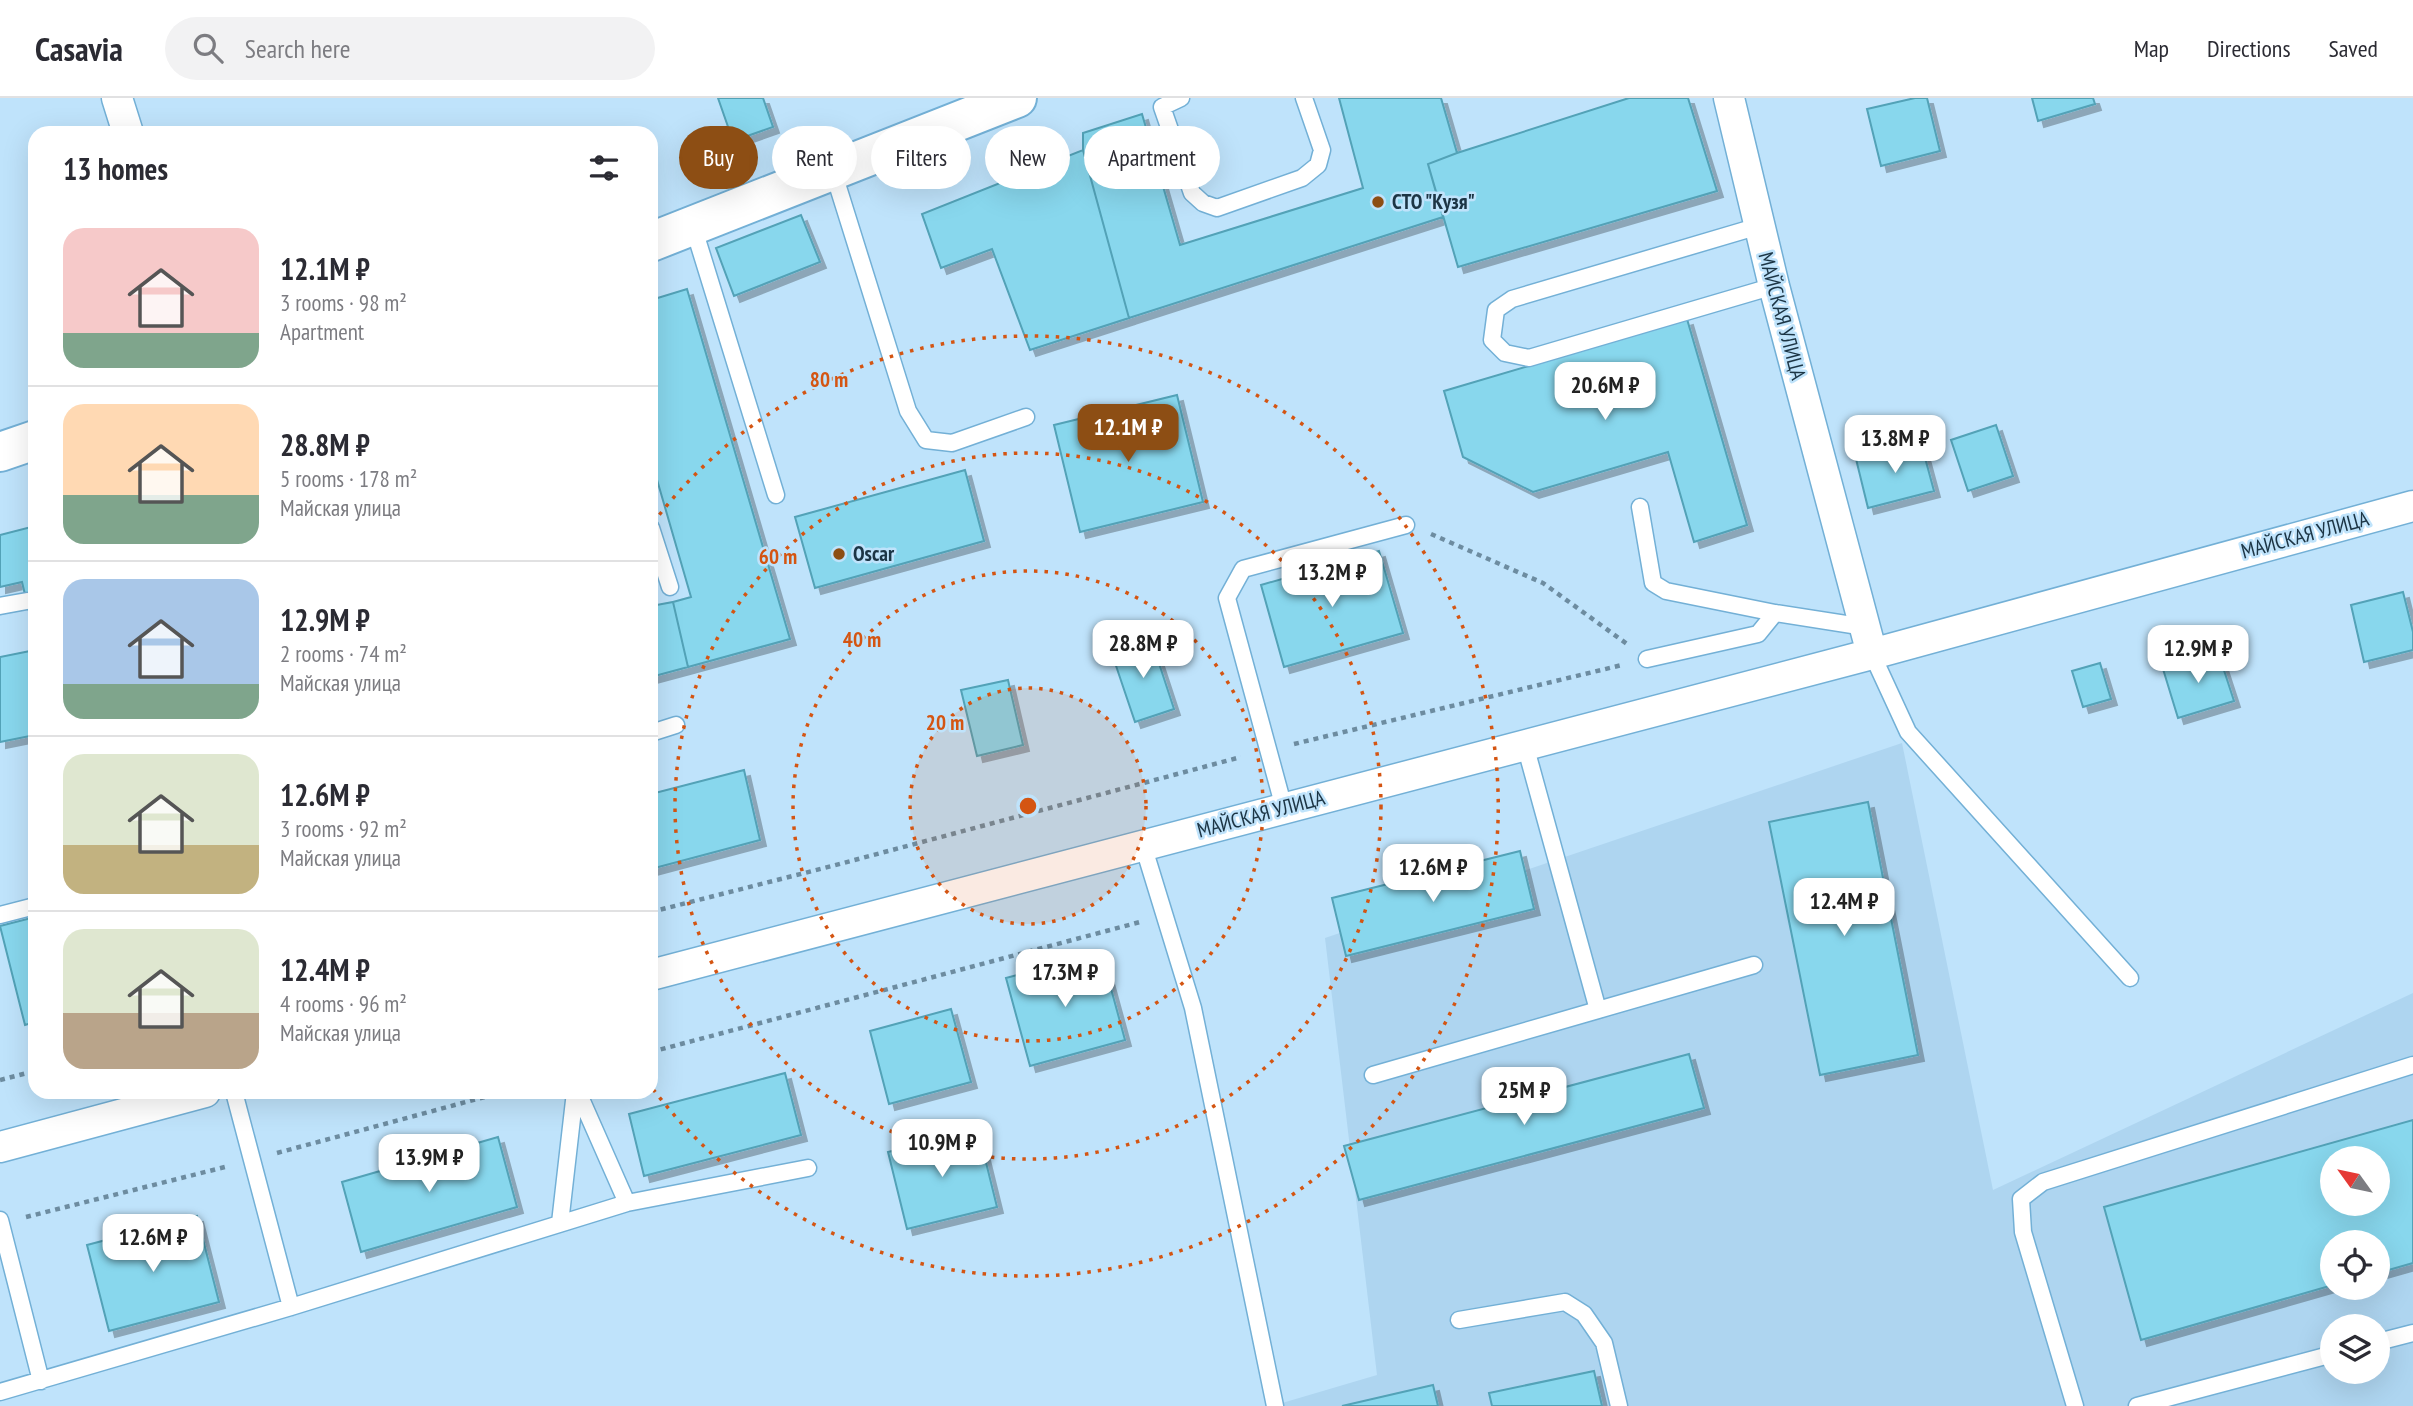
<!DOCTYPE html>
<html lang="en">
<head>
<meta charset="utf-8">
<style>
	:root { --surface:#fff; --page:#f2f2f3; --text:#2b2b33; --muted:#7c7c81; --line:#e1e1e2; --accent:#8d4e14 }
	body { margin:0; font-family:"PT Sans Narrow",sans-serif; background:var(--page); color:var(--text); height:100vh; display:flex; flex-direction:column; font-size:26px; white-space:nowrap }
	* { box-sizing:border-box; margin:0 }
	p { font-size:23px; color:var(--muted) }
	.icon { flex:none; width:38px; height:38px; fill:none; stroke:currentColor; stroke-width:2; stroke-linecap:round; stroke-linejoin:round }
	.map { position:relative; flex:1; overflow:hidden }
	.details { position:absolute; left:28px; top:28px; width:630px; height:973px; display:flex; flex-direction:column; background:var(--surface); border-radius:21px; box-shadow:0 7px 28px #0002 }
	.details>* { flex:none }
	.top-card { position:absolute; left:679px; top:28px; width:665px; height:63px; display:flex; gap:14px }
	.needle { width:46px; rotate:303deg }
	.fabs { position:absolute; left:2320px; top:1048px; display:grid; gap:14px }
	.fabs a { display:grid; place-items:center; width:70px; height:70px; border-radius:50%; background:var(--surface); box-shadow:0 7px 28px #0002; font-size:35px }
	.price { position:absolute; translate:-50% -60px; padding:0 16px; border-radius:14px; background:#fff; color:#222; font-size:23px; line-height:46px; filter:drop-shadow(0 2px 4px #0008) }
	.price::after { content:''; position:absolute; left:50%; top:42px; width:21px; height:16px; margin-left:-10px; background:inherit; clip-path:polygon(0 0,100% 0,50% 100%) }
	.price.selected { background:var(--accent); color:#fff }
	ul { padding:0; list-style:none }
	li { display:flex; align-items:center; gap:21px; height:175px; padding:0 35px }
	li+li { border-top:2px solid var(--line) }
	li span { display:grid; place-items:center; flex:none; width:196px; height:140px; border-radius:21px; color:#555 }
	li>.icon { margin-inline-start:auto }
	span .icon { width:84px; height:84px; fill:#fffc; stroke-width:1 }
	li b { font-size:30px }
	h2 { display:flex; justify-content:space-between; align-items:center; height:84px; padding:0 35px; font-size:30px }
	.pill { padding:0 24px; border-radius:32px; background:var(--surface); box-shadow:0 7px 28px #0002; font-size:24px; line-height:63px }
	.pill.selected { background:var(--accent); color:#fff }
	header { display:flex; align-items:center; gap:42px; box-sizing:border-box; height:98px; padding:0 35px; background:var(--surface); border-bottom:2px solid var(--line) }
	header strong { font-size:33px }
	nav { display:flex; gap:38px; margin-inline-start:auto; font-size:24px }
	.search { width:490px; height:63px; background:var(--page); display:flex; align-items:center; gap:18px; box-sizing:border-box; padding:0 24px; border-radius:38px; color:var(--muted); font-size:26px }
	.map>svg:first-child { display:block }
	.built { fill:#aed5f0; fill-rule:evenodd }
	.building { fill:#88d7ed; stroke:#52a2b7; stroke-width:2; fill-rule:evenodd; filter:url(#shadow) }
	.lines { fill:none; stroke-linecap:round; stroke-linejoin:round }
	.service-casing { stroke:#73b0d6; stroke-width:19 }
	.minor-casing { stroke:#73b0d6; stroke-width:33 }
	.secondary-casing { stroke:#73b0d6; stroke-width:42 }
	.path { stroke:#6d8ca0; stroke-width:4.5; stroke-dasharray:5 5; stroke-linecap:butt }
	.service { stroke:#fff; stroke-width:16 }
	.minor { stroke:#fff; stroke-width:30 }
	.secondary { stroke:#fff; stroke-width:38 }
	.ring { fill:none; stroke:#d45512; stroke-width:3.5; stroke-dasharray:3.5 7 }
	.poi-dot { fill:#8d4e14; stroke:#bfe3fb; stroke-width:2.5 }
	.labels { text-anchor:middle; stroke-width:5; stroke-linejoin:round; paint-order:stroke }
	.poi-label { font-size:21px; font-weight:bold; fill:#1c3545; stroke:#bfe3fb; text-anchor:start }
	.street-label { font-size:21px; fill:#1c3545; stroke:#bfe3fb }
	.centre { fill:#d45512; stroke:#bfe3fb; stroke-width:3.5 }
	.ring-label { font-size:21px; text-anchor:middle; font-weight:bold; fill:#d45512; stroke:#bfe3fb; stroke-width:5; stroke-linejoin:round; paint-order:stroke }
</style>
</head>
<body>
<header>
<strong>Casavia</strong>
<div class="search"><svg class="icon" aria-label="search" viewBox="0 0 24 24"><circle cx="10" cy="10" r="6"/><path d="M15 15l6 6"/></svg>Search here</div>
<nav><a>Map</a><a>Directions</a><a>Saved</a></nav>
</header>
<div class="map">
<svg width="2413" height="1308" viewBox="0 0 2413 1308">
	<defs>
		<filter id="shadow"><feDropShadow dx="6" dy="6" stdDeviation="0" flood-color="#0004"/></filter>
	</defs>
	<rect width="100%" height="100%" fill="#bfe3fb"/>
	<!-- built -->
	<path class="built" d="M1902 645 1993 1092 2413 895V1308H1272L1377 1277 1325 840ZM2333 1060H2378V1106H2333ZM2333 1144H2378V1190H2333ZM2333 1228H2378V1274H2333Z"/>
	<!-- building -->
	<path class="building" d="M718 0H763L773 29 733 43Z
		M1339 0H1441L1457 55 1428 66 1443 119 1129 220 1083 52V35L1142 16 1180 147 1363 90Z
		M1629 0H1688L1717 93 1458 169 1428 66 1457 55Z
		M1915 0H1927L1940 53 1881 68 1867 11Z
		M2032 0H2093L2095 6 2038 23Z
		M1083 52 1129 220 1030 252 992 151 941 170 922 116Z
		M801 117 820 164 734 198 716 150Z
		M687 191 790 541 688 569 673 504 691 499 651 361V202Z
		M1687 221 1747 427 1694 444 1668 354 1533 394 1463 359 1444 293Z
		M1177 297 1203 404 1080 434 1054 327Z
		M1996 327 2013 378 1968 393 1951 342Z
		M1921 345 1934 393 1868 410 1856 361Z
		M965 372 984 443 815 490 795 419Z
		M35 428V534H34L22 484 0 489V437Z
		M1379 453 1403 535 1284 569 1261 487Z
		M2403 494 2413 534V552L2364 564 2351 507Z
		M673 504 688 569 651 579V508Z
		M1151 541 1174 611 1135 624 1111 553Z
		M35 552V637L0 644V559Z
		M2218 554 2234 603 2178 620 2163 571Z
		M2100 565 2111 601 2083 609 2072 573Z
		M1008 582 1023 647 977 658 961 592Z
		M744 672 760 742 651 771V696Z
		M1868 704 1918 957 1820 977 1769 724Z
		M1520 753 1534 811 1346 858 1332 800Z
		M35 819V924L25 927 0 828Z
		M1101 854 1125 942 1030 968 1006 880Z
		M951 911 971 984 889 1006 870 933Z
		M1689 956 1704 1010 1359 1102 1344 1048Z
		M785 975 801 1037 644 1078 629 1016Z
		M2413 1022V1165L2378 1175V1144H2333V1187L2141 1242 2104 1109ZM2333 1060H2378V1106H2333Z
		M978 1032 997 1109 907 1131 888 1054Z
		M498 1039 517 1109 361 1154 342 1084Z
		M197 1118 219 1204 109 1233 87 1147Z
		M1594 1273 1602 1308H1492L1489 1295Z
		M1433 1287 1438 1308H1342Z"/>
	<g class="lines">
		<defs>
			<path id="service" d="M1181 0 1162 9 1192 95 1203 105 1217 110 1302 80 1318 67 1322 52 1304 0
				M833 73 908 313 926 342 952 345 1026 319
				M693 128 776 397
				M1759 128 1512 201 1496 212 1492 242 1505 255 1529 260 1774 188
				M1640 409 1653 485 1666 493 1775 515 1865 529
				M651 430 670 489
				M0 508 27 503
				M1872 556 1908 634 2130 880
				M1647 561 1758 536 1775 515
				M651 635 676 627
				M1525 647 1598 912 1754 867
				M1284 710 1227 500 1243 471 1406 427
				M1143 747 1193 910 1275 1308
				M0 817 35 808
				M1373 977 1598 912
				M234 994 291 1209
				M627 1105 808 1070
				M0 1122 41 1283
				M560 1125 575 994
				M1459 1222 1565 1204 1584 1216 1604 1245 1619 1308
				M2378 1244 2413 1235
				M0 1294 291 1209 627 1105 578 994
				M2075 1308 2023 1134 2021 1101 2043 1084 2413 967
				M2137 1308 2333 1256"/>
			<path id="minor" d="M117 0 128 35
				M1729 0 1774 188 1872 556
				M651 877 1872 556 2413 408
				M0 1049 205 994"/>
			<path id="secondary" d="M651 144 1017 0
				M0 354 35 342"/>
		</defs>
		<!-- service casing -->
		<use href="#service" class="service-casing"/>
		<!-- minor casing -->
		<use href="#minor" class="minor-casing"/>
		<!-- secondary casing -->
		<use href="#secondary" class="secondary-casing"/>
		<!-- path -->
		<path class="path" d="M1431 436 1543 485 1627 546
			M1294 646 1622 567
			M651 814 832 768 1241 659
			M651 954 1140 824
			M0 982 35 973
			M277 1055 503 994
			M26 1119 225 1069"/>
		<!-- service -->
		<use href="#service" class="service"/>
		<!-- minor -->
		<use href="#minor" class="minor"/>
		<!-- secondary -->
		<use href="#secondary" class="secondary"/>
	</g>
	<!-- distance rings -->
	<circle cx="1028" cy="708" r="118" fill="#d45512" fill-opacity=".12"/>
	<g class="ring">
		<circle cx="1028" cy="708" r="118"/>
		<circle cx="1028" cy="708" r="235"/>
		<circle cx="1028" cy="708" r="353"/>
		<path d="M653 425A470 470 0 1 1 653 991"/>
	</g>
	<!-- markers -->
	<g class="poi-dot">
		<circle cx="1378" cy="104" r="7"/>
		<circle cx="839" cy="456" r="7"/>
	</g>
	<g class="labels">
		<!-- poi labels -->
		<g class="poi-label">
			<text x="1392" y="111">СТО "Кузя"</text>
			<text x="853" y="463">Oscar</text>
		</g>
		<!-- street labels -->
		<g class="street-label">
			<text transform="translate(1782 218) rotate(75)" y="7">МАЙСКАЯ УЛИЦА</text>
			<text transform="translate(2305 437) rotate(-15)" y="7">МАЙСКАЯ УЛИЦА</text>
			<text transform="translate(1261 716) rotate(-15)" y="7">МАЙСКАЯ УЛИЦА</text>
		</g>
	</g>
	<circle cx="1028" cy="708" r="10" class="centre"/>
	<g class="ring-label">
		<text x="829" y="289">80 m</text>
		<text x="778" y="466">60 m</text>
		<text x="862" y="549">40 m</text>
		<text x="945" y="632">20 m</text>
	</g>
</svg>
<div class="fabs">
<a><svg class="needle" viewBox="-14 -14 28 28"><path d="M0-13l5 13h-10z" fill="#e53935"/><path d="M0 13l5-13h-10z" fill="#7c7c81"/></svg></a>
<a><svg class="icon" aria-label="locate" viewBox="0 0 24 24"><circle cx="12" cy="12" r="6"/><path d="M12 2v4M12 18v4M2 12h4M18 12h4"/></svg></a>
<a><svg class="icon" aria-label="layers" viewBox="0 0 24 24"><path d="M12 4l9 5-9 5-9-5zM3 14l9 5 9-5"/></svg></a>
</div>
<b class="price" style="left:1605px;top:324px">20.6M ₽</b>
<b class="price selected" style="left:1128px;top:366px">12.1M ₽</b>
<b class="price" style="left:1895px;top:377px">13.8M ₽</b>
<b class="price" style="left:1332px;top:511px">13.2M ₽</b>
<b class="price" style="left:1143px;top:582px">28.8M ₽</b>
<b class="price" style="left:2198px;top:587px">12.9M ₽</b>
<b class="price" style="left:1433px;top:806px">12.6M ₽</b>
<b class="price" style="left:1844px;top:840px">12.4M ₽</b>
<b class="price" style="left:1065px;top:911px">17.3M ₽</b>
<b class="price" style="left:1524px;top:1029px">25M ₽</b>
<b class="price" style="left:942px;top:1081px">10.9M ₽</b>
<b class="price" style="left:429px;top:1096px">13.9M ₽</b>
<b class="price" style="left:153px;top:1176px">12.6M ₽</b>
<div class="top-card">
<a class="pill selected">Buy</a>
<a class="pill">Rent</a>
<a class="pill">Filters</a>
<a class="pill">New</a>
<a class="pill">Apartment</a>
</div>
<section class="details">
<h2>13 homes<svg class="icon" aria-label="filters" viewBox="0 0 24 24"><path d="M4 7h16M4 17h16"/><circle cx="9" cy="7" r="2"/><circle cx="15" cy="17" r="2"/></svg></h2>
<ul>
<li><span style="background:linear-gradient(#f6c9c9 75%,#7fa58c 0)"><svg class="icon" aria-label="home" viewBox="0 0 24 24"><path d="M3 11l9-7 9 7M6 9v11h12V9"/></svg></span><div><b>12.1M ₽</b><p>3 rooms · 98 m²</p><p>Apartment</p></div></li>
<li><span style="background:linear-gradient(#ffd9b3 65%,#7fa58c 0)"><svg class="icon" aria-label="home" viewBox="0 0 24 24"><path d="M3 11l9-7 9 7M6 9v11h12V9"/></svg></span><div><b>28.8M ₽</b><p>5 rooms · 178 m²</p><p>Майская улица</p></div></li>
<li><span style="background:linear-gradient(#a9c7e8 75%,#7fa58c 0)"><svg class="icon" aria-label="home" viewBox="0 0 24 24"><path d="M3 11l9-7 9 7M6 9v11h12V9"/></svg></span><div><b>12.9M ₽</b><p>2 rooms · 74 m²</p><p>Майская улица</p></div></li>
<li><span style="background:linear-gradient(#dfe7d0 65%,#c2b280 0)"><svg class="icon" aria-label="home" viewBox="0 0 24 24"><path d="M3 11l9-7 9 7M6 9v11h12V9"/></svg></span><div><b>12.6M ₽</b><p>3 rooms · 92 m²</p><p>Майская улица</p></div></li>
<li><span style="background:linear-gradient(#dfe7d0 60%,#b9a48a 0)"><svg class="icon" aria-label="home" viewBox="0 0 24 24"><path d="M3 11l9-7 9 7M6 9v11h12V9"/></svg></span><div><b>12.4M ₽</b><p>4 rooms · 96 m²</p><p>Майская улица</p></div></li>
</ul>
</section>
</div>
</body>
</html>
